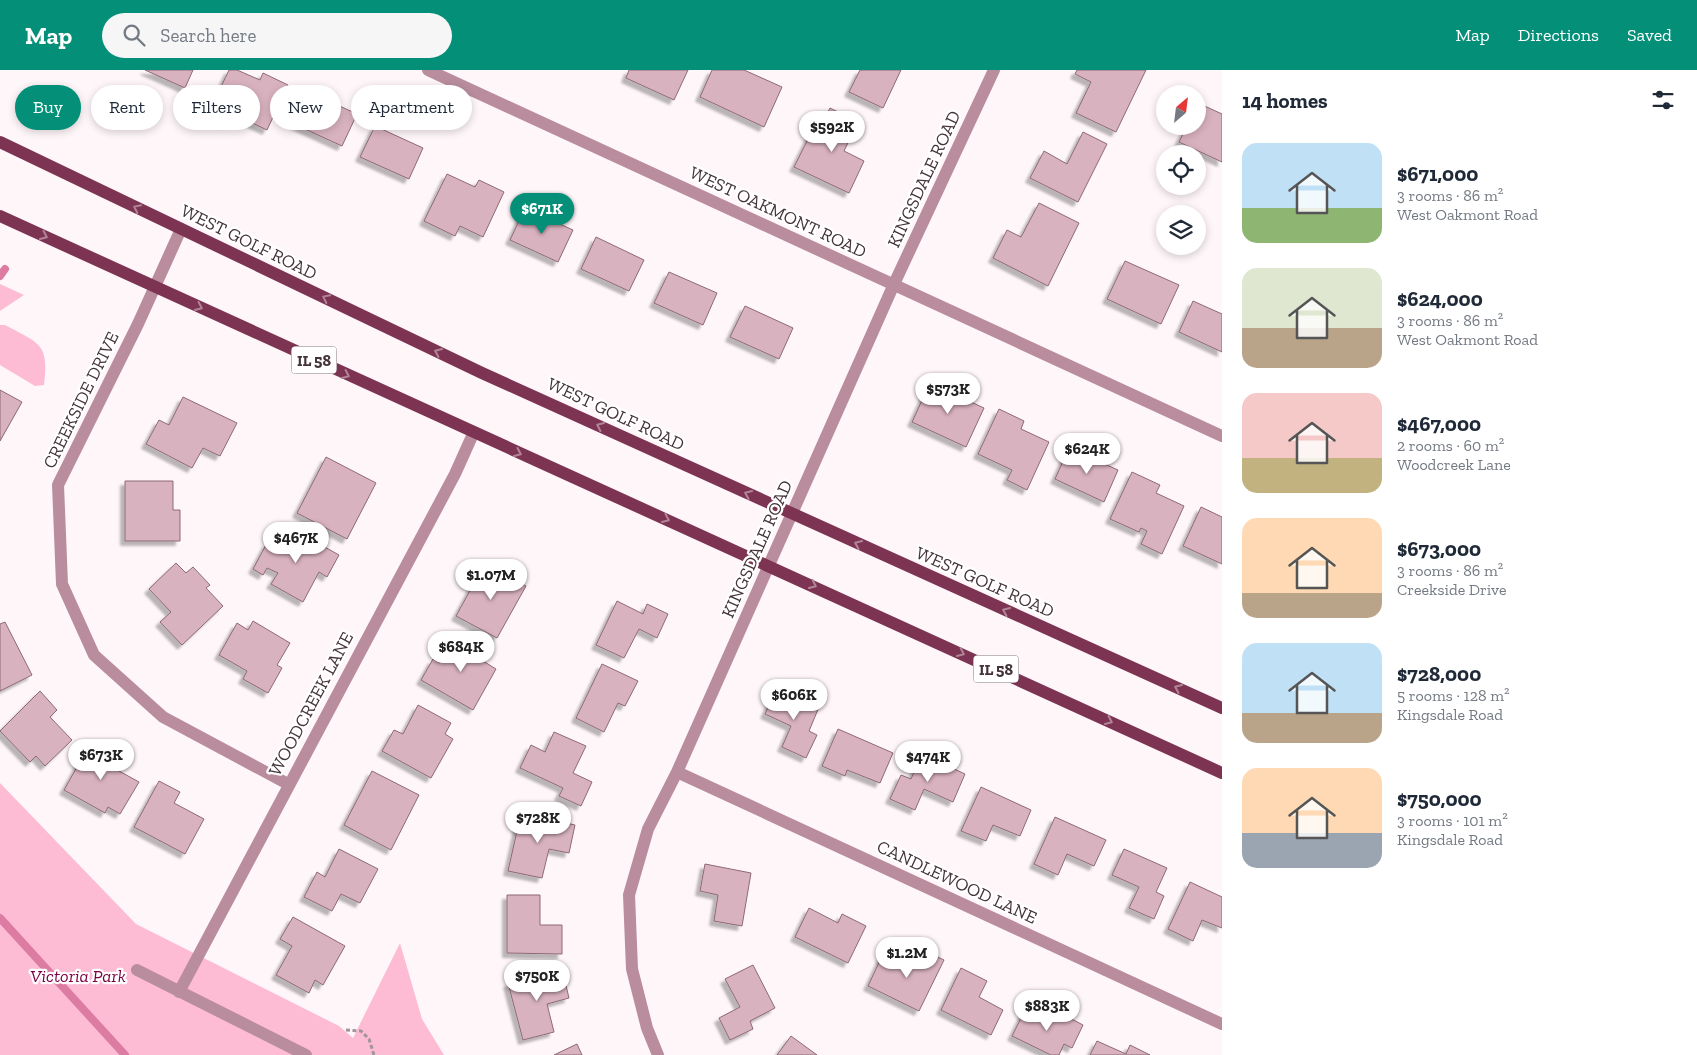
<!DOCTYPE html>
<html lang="en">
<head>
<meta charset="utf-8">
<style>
	:root { --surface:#fff; --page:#f6f6f7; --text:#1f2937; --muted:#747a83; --accent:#038f78 }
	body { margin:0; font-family:"Zilla Slab",serif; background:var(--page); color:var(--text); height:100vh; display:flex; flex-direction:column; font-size:19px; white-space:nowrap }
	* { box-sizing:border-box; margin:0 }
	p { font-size:16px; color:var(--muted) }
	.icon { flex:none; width:28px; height:28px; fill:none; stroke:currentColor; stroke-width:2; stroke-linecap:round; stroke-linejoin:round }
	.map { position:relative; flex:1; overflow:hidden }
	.panel { display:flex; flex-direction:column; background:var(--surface); width:475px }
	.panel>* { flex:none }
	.guide { position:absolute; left:15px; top:15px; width:475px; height:45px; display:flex; gap:10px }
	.needle { width:32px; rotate:28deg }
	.controls { position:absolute; left:1156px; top:15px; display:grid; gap:10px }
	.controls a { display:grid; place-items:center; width:50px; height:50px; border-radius:50%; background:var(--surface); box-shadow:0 2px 8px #0003; font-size:25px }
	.price { position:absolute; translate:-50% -42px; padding:0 11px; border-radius:18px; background:#fff; color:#222; font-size:16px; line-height:32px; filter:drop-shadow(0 1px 2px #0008) }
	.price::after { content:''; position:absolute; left:50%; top:30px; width:15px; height:11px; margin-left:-8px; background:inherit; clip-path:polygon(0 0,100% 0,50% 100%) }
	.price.on { background:var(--accent); color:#fff }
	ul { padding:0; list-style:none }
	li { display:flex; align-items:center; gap:15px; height:125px; padding:0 20px }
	li span { display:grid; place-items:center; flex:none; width:140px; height:100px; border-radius:15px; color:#555 }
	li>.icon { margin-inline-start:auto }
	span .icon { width:60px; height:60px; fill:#fffc; stroke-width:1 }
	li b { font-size:21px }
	h2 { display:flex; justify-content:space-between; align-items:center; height:60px; padding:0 20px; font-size:21px }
	.chip { padding:0 18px; border-radius:22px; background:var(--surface); box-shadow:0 2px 8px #0003; font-size:18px; line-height:45px }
	.chip.on { background:var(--accent); color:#fff }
	header { display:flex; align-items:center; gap:30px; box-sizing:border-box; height:70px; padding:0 25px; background:var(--accent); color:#fff }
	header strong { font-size:24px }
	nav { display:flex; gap:28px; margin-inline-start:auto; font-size:18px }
	.search { width:350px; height:45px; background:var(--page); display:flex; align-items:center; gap:12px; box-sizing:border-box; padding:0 18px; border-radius:28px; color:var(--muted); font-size:19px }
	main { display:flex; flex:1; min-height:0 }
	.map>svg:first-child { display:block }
	.green { fill:#fdbcd3 }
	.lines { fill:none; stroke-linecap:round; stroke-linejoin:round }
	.stream { stroke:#dd7ca2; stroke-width:8 }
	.building { fill:#d9b2bf; stroke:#8d6976; filter:url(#shadow) }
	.path { stroke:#a19599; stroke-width:3; stroke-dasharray:4 2.5; stroke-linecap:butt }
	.minor { stroke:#b98d9d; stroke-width:12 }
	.major { stroke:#7d3352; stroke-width:12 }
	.oneway { stroke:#b18597 }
	.labels { text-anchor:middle; stroke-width:4.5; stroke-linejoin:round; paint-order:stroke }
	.shield { fill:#fff; stroke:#7c7175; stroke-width:1 }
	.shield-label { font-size:16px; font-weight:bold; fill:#44343a }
	.street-label { font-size:18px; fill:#44343a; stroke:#fff }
	.park-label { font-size:18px; font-style:italic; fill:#7b0045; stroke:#fff }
</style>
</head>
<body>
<header>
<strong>Map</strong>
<div class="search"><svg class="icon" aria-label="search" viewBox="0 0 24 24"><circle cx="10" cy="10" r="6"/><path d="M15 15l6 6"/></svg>Search here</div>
<nav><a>Map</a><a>Directions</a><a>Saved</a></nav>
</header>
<main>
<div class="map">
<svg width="1222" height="985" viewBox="0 0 1222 985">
	<defs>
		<filter id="shadow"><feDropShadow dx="-4.5" dy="4.5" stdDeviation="1" flood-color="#0004"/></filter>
	</defs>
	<rect width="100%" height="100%" fill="#fff6f9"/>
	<!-- green -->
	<path class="green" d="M0 214 24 225 0 241Z
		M0 255H5C40 274 49 273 44 315L35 316 0 295Z
		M0 713 136 854 339 956 353 968 400 873 422 949 444 985H0Z"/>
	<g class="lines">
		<!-- stream -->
		<path class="stream" d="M0 206 5 199
			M0 848 125 985"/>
	</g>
	<!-- building -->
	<path class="building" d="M145 0H193L185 18Z
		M229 0H237L260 10 263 3 288 15 267 60 233 44 228 54 208 44Z
		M629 0H688L674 30 626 8Z
		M712 0H744L782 17 764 57 700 27Z
		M860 0H901L883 38 849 22Z
		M1077 0H1146L1116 62 1076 43 1091 12 1075 4Z
		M309 22 357 44 342 76 294 54Z
		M1198 33 1222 44V92L1179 72 1187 56H1198Z
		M830 38 858 52 844 81 864 91 849 123 794 97 810 65 815 67Z
		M375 56 423 78 409 109 360 87Z
		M1083 62 1107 74 1078 132 1030 108 1044 81 1067 94Z
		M447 104 475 117 479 110 504 122 483 167 460 156 455 166 424 151Z
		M1039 133 1079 153 1048 216 993 188 1007 160 1021 167Z
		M525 138 573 160 558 192 510 170Z
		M596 167 644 190 629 221 581 199Z
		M1125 191 1179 215 1161 254 1107 229Z
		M669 202 717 223 703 255 654 233Z
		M1193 231 1222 244V282L1179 262Z
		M745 236 793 258 779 289 730 267Z
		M930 313 984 338 966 377 912 352Z
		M0 320 22 332 0 371Z
		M183 327 237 353 220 386 203 378 192 398 146 374 159 350 169 355Z
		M999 339 1024 351 1021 359 1049 372 1027 420 1007 410 1012 400 978 384Z
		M1069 378 1118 400 1104 432 1055 409Z
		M326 387 376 413 347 469 297 443Z
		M1132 402 1160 415 1156 423 1184 436 1162 484 1141 474 1147 461 1141 458 1139 462 1110 449Z
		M125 411H173V440H180V471H125Z
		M1201 437 1222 447V494L1183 476Z
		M291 458 339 485 327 507 319 502 303 532 271 514 278 503 267 498 263 505 253 499 267 473 279 480Z
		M176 493 186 503 193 497 210 515 206 518 223 536 182 575 160 552 171 542 149 519Z
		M485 493 526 516 497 568 456 546Z
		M617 531 643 544 647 534 668 544 657 568 639 559 624 588 596 575Z
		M253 551 290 573 277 595 282 598 268 623 243 609 247 601 219 585 237 553 248 560Z
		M5 552 32 605 0 621V554Z
		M457 564 488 582 483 591 496 599 473 640 421 610 433 589 440 593Z
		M602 594 638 611 625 636 618 633 604 662 576 648Z
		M777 618 819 637 809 661 817 665 806 688 782 677 791 656 765 644Z
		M40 621 57 640 50 647 72 670 45 696 36 686 30 692 0 661Z
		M418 635 451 653 445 664 453 669 431 708 382 681 394 660 403 664Z
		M838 659 893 683 880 713 847 700 845 706 822 696Z
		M554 662 586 676 573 703 592 712 581 736 559 726 563 718 520 698 531 675 545 682Z
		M91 672 116 686 110 696 139 712 120 744 108 737 105 743 64 720Z
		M922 684 965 704 953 732 924 719 915 740 890 729 901 705 911 709Z
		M372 701 419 725 391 780 344 755Z
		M159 711 180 722 174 733 204 749 185 784 134 757Z
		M981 717 1031 740 1020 766 993 755 986 771 961 761Z
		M521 743 575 755 569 783 549 779 542 808 508 801Z
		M1055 747 1106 770 1094 796 1067 784 1058 805 1034 794Z
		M339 779 378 799 360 833 341 824 332 841 304 827 317 802 325 807Z
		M1124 779 1167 798 1156 822 1164 826 1154 849 1129 838 1139 817 1112 805Z
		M705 794 751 803 742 856 714 851 718 825 700 821Z
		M1190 812 1222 827V858L1202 850 1193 871 1168 859Z
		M507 825H540V855H562V884L507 883Z
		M809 838 838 853 842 844 866 856 848 893 795 867Z
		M293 847 345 876 323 915 315 910 309 923 276 905 292 876 280 869Z
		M919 878 944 890 919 941 868 916 882 886 908 899Z
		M753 895 775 938 750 951 753 959 730 970 719 948 740 937 725 909Z
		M961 898 987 911 979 927 1003 940 991 965 941 940Z
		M562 899 569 928 547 934 554 962 523 970 508 913Z
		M1026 938 1054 951 1058 942 1083 955 1072 978 1064 974 1059 985H1051L1012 966Z
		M791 966 817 985H777Z
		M1097 971 1126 984 1130 975 1150 985H1090Z
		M577 974 582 985H554Z"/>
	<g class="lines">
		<!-- path -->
		<path class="path" d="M346 960 361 961 369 969 374 985"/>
		<!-- minor -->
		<path class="minor" d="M428 0 1222 366
			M181 159 138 254 58 415 62 514 94 585 163 647 288 714
			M677 702 1222 954
			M137 900 306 985
			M179 922 455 404 473 364
			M658 985 647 958 632 899 629 825 648 759 677 702 894 214 994 0"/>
		<!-- major -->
		<path class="major" d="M0 72 482 303 1222 638
			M0 146C407 333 815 516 1222 703"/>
	</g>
	<!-- one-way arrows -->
	<defs><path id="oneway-chevron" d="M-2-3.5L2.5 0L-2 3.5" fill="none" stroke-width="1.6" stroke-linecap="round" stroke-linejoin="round" transform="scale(1.25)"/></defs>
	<g class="oneway">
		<use href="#oneway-chevron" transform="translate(137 138) rotate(-154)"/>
		<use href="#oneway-chevron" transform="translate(44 166) rotate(25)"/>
		<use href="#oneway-chevron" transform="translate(326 228) rotate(-154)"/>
		<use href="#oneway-chevron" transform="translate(199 237) rotate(25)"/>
		<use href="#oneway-chevron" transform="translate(438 282) rotate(-155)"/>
		<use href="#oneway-chevron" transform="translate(346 305) rotate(25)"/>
		<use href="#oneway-chevron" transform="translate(600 356) rotate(-155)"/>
		<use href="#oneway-chevron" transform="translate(518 383) rotate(24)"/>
		<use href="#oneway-chevron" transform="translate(748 424) rotate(-156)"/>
		<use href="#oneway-chevron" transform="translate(666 449) rotate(24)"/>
		<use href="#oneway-chevron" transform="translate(858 474) rotate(-156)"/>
		<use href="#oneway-chevron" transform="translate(813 515) rotate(25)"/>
		<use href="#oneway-chevron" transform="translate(1006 541) rotate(-156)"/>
		<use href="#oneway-chevron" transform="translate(961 583) rotate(25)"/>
		<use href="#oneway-chevron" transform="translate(1178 618) rotate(-156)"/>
		<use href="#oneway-chevron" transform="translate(1109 651) rotate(25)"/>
	</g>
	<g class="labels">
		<!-- shield labels -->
		<g class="shield">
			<rect x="291.5" y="276.5" width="45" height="27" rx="4"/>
			<rect x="973.5" y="585.5" width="45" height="27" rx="4"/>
		</g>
		<g class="shield-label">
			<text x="314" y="296">IL 58</text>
			<text x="996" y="605">IL 58</text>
		</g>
		<!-- street labels -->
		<g class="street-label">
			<text transform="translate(924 109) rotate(-65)" y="6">KINGSDALE ROAD</text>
			<text transform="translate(778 142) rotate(25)" y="6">WEST OAKMONT ROAD</text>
			<text transform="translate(249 172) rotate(26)" y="6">WEST GOLF ROAD</text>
			<text transform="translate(81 330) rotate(-64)" y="6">CREEKSIDE DRIVE</text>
			<text transform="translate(616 344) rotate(25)" y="6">WEST GOLF ROAD</text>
			<text transform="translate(757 479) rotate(-66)" y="6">KINGSDALE ROAD</text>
			<text transform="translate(985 512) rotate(24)" y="6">WEST GOLF ROAD</text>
			<text transform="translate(311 634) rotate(-62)" y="6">WOODCREEK LANE</text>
			<text transform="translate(957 812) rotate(25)" y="6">CANDLEWOOD LANE</text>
		</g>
		<!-- park labels -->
		<g class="park-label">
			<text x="78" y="912">Victoria Park</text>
		</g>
	</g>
</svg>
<div class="controls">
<a><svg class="needle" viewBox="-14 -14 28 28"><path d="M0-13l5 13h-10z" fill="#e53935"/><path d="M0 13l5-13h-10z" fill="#747a83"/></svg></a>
<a><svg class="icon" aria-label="locate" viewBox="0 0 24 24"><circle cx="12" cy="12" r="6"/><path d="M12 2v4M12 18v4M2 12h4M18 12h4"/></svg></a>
<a><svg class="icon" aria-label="layers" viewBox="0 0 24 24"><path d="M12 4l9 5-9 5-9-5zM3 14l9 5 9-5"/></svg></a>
</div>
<b class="price" style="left:832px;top:83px">$592K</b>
<b class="price on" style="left:542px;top:165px">$671K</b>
<b class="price" style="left:948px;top:345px">$573K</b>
<b class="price" style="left:1087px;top:405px">$624K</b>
<b class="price" style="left:296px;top:494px">$467K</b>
<b class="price" style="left:491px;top:531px">$1.07M</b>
<b class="price" style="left:461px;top:603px">$684K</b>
<b class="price" style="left:794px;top:651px">$606K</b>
<b class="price" style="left:101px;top:711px">$673K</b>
<b class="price" style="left:928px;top:713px">$474K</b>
<b class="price" style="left:538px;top:774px">$728K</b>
<b class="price" style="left:907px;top:909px">$1.2M</b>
<b class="price" style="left:537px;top:932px">$750K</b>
<b class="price" style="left:1047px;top:962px">$883K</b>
<div class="guide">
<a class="chip on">Buy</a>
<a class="chip">Rent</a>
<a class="chip">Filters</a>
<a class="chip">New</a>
<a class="chip">Apartment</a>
</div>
</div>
<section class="panel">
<h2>14 homes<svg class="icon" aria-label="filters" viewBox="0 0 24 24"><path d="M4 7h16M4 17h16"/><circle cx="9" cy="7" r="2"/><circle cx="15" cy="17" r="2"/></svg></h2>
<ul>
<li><span style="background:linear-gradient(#bfe0f5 65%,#8fb573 0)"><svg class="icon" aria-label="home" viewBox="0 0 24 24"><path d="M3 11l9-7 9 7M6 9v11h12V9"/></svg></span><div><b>$671,000</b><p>3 rooms · 86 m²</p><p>West Oakmont Road</p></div></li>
<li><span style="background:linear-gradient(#dfe7d0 60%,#b9a48a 0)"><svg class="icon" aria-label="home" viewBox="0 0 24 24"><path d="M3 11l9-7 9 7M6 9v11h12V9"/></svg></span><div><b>$624,000</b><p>3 rooms · 86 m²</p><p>West Oakmont Road</p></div></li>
<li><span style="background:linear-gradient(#f6c9c9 65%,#c2b280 0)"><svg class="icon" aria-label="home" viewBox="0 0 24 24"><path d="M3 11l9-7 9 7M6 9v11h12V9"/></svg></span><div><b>$467,000</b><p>2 rooms · 60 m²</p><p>Woodcreek Lane</p></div></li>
<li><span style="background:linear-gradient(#ffd9b3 75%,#b9a48a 0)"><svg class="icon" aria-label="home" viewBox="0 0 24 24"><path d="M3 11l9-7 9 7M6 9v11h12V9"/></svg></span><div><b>$673,000</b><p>3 rooms · 86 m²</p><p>Creekside Drive</p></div></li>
<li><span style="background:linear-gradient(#bfe0f5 70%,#b9a48a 0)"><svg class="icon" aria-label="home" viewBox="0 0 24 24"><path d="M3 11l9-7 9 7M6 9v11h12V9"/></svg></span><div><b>$728,000</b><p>5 rooms · 128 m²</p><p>Kingsdale Road</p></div></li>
<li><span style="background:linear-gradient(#ffd9b3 65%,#9aa5b1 0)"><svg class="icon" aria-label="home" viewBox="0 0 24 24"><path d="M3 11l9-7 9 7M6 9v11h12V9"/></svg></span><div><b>$750,000</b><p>3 rooms · 101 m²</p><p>Kingsdale Road</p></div></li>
</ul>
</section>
</main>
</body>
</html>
